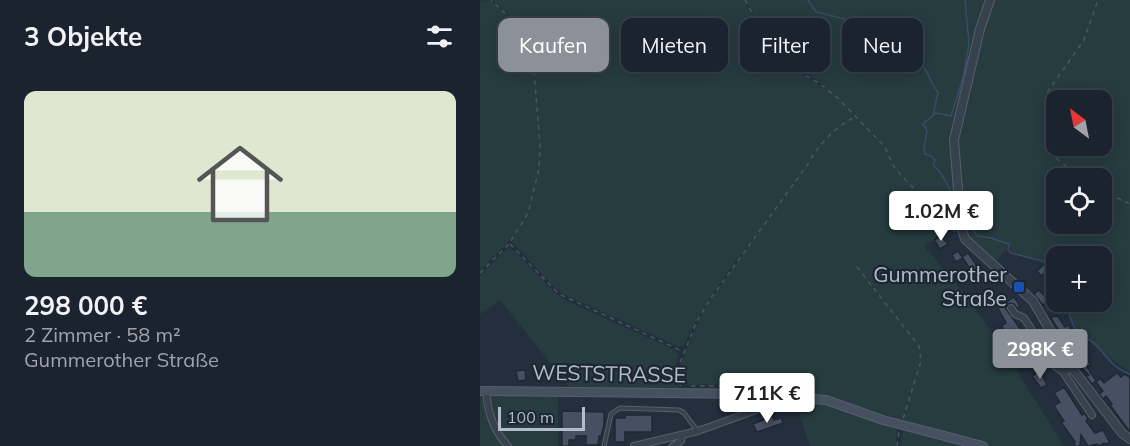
<!DOCTYPE html>
<html lang="de">
<head>
<meta charset="utf-8">
<style>
	:root { --surface:#1b232e; --page:#242b36; --text:#f1f3f6; --muted:#a0a4aa; --line:#39404a; --accent:#8c9099 }
	body { margin:0; font-family:Mulish,sans-serif; background:var(--page); color:var(--text); height:100vh; display:flex; flex-direction:column; font-size:22px; white-space:nowrap }
	* { box-sizing:border-box; margin:0 }
	p { font-size:20px; color:var(--muted) }
	.icon { flex:none; width:33px; height:33px; fill:none; stroke:currentColor; stroke-width:2; stroke-linecap:round; stroke-linejoin:round }
	.map { position:relative; flex:1; overflow:hidden }
	.details { display:flex; flex-direction:column; background:var(--surface); width:480px }
	.details>* { flex:none }
	.banner { position:absolute; left:18px; top:18px; width:542px; height:54px; display:flex; gap:12px }
	.needle { width:39px; rotate:328deg }
	.fabs { position:absolute; left:566px; top:90px; display:grid; gap:12px }
	.fabs a { display:grid; place-items:center; width:66px; height:66px; border-radius:12px; background:var(--surface); box-shadow:0 3px 15px #0003,0 0 0 2px var(--line); font-size:30px }
	.scale { position:absolute; left:18px; bottom:15px; width:87px; box-sizing:border-box; padding-left:6px; border:3px solid #b4bcc9; border-top:0; font-size:16px; line-height:21px; white-space:nowrap; color:#b4bcc9; -webkit-text-stroke:4px #1d2633; paint-order:stroke }
	.price { position:absolute; translate:-50% -51px; padding:0 14px; border-radius:6px; background:#fff; color:#222; font-size:20px; line-height:39px; filter:drop-shadow(0 2px 3px #0008) }
	.price::after { content:''; position:absolute; left:50%; top:36px; width:18px; height:14px; margin-left:-9px; background:inherit; clip-path:polygon(0 0,100% 0,50% 100%) }
	.price.active { background:var(--accent); color:#fff }
	ul { padding:0; list-style:none }
	li { display:grid; align-content:center; gap:12px; height:318px; padding:0 24px }
	li+li { border-top:2px solid var(--line) }
	li span { display:grid; place-items:center; height:186px; border-radius:12px; color:#555 }
	li>.icon { margin-inline-start:auto }
	span .icon { width:108px; height:108px; fill:#fffc; stroke-width:1 }
	li b { font-size:26px }
	h2 { display:flex; justify-content:space-between; align-items:center; height:72px; padding:0 24px; font-size:26px }
	.chip { padding:0 21px; border-radius:12px; background:var(--surface); box-shadow:0 3px 15px #0003,0 0 0 2px var(--line); font-size:21px; line-height:54px }
	.chip.active { background:var(--accent); color:#fff }
	main { display:flex; flex:1; min-height:0 }
	.map>svg:first-child { display:block }
	.green { fill:#263c3f; fill-rule:evenodd }
	.lines { fill:none; stroke-linecap:round; stroke-linejoin:round }
	.stream { stroke:#394c67; stroke-width:1.5 }
	.building { fill:#455162; stroke:#1f2835; stroke-width:1.5 }
	.service-casing { stroke:#565f6c; stroke-width:5 }
	.minor-casing { stroke:#565f6c; stroke-width:8 }
	.tertiary-casing { stroke:#565f6c; stroke-width:10 }
	.secondary-casing { stroke:#565f6c; stroke-width:10 }
	.path { stroke:#44595c; stroke-width:1.5; stroke-dasharray:4.5 4.5; stroke-linecap:butt }
	.service { stroke:#38414e; stroke-width:3 }
	.minor { stroke:#38414e; stroke-width:6 }
	.tertiary { stroke:#38414e; stroke-width:8 }
	.secondary { stroke:#465061; stroke-width:8 }
	.transit-dot { fill:#1a4fb4; stroke:#1d2633; stroke-width:2 }
	.labels { text-anchor:middle; stroke-width:4.5; stroke-linejoin:round; paint-order:stroke }
	.poi-label { font-size:21px; fill:#b4bcc9; stroke:#1d2633; text-anchor:end }
	.street-label { font-size:21px; fill:#b4bcc9; stroke:#1d2633 }
</style>
</head>
<body>
<main>
<section class="details">
<h2>3 Objekte<svg class="icon" aria-label="filters" viewBox="0 0 24 24"><path d="M4 7h16M4 17h16"/><circle cx="9" cy="7" r="2"/><circle cx="15" cy="17" r="2"/></svg></h2>
<ul>
<li><span style="background:linear-gradient(#dfe7d0 65%,#7fa58c 0)"><svg class="icon" aria-label="home" viewBox="0 0 24 24"><path d="M3 11l9-7 9 7M6 9v11h12V9"/></svg></span><div><b>298 000 €</b><p>2 Zimmer · 58 m²</p><p>Gummerother Straße</p></div></li>
</ul>
</section>
<div class="map">
<svg width="650" height="446" viewBox="0 0 650 446">
	<rect width="100%" height="100%" fill="#242f3e"/>
	<!-- green -->
	<path class="green" d="M0 0 12 1 43 30 50 49 44 30 13 0H264L291 46 309 66 347 90C339 78 320 73 309 63 290 45 278 23 266 0H650V372C633 361 592 333 589 311 589 308 590 305 590 302H621V256H576V270L571 263 536 254 528 247 516 262 488 236 485 226 477 225 444 246 484 293 516 338 584 446H508L348 397 284 391 275 384 202 385 198 381 197 373 217 324 231 299 274 238C247 271 222 307 204 345L199 347 83 294 74 287 30 240 0 270ZM576 100H621V146H576ZM576 178H621V224H576Z
		M28 248 35 251 74 292 83 299 195 350 199 355C195 367 189 377 199 388H273L275 391 91 389 20 300 0 314V275Z
		M0 394H2C6 414 10 431 24 446H0Z
		M78 394V446H31C17 431 11 415 10 395Z
		M328 401 345 403 417 425 416 446H330L315 402Z
		M424 427 496 446H420Z"/>
	<g class="lines">
		<!-- stream -->
		<path class="stream" d="M328 0 336 12 365 19 398 30 422 67 441 63C449 72 450 83 458 92L453 116
			M474 215C471 207 473 198 470 190 467 182 459 170 453 165L455 160 451 156 445 154 444 148 447 130 443 124 456 113 471 116 483 78 489 44 485 0
			M484 220 498 236 511 238 529 244 528 250 531 253 562 261 576 272
			M588 302C587 312 593 329 602 336 606 339 610 339 614 343 628 357 631 367 650 374"/>
	</g>
	<!-- building -->
	<path class="building" d="M461 236 468 244 460 249 454 240Z
		M478 251 482 257 488 253 499 269 494 272 491 271 483 258 476 262 472 255Z
		M564 264 569 269 561 276 557 271Z
		M506 271 512 280 506 284 500 275Z
		M559 290 569 301 563 305 554 294Z
		M534 297 540 306 537 308 534 304 530 303 527 305 526 309 544 334 547 332 564 358 556 363 545 346 543 348 536 340 533 342 526 330 525 331 521 326 526 323 518 308Z
		M577 315 585 327 589 325 591 330 590 331 600 347 592 352 571 318Z
		M604 357 611 364 607 367 616 381 612 384 606 376 609 375 597 363Z
		M45 370 46 380 38 381 36 371Z
		M560 371 567 385 561 388 552 376Z
		M637 373 641 377 645 374 650 378V432L630 405 632 404 626 396 623 399 619 394 623 391 616 382 620 378 624 383Z
		M584 387 602 415 604 413 608 418 606 421 615 433 623 430 629 441 628 444 624 443 619 446 617 444 608 446 601 435 600 446H594L595 442 581 422 584 421 574 406 580 402 574 393Z
		M82 411 124 412V425L121 436H119L118 445H106V436H96V440H89V446H82Z
		M145 415H172V432H145V442H135V418H145Z
		M293 416 294 420 301 418 303 423 277 432 273 424Z"/>
	<g class="lines">
		<defs>
			<path id="service" d="M124 446 131 414 140 408 199 410 204 413 217 430"/>
			<path id="minor" d="M531 308 535 314 544 318 576 367 583 372 592 368
				M583 372 612 415
				M6 391C8 413 13 430 28 446
				M154 446 218 431 299 402 306 396
				M193 446 201 441 202 435"/>
			<path id="tertiary" d="M510 0 500 29 474 140 481 227 485 239 553 301 592 368 642 433 650 439"/>
			<path id="secondary" d="M0 391 273 394 346 400 403 420 503 446"/>
		</defs>
		<!-- service casing -->
		<use href="#service" class="service-casing"/>
		<!-- minor casing -->
		<use href="#minor" class="minor-casing"/>
		<!-- tertiary casing -->
		<use href="#tertiary" class="tertiary-casing"/>
		<!-- secondary casing -->
		<use href="#secondary" class="secondary-casing"/>
		<!-- path -->
		<path class="path" d="M265 0 291 46 310 66 340 84 359 99 405 147 414 167 422 176 475 232
			M601 178 577 159 568 130 566 94 604 40 618 0
			M621 190 650 204
			M30 244 79 294 202 351
			M377 267 439 346 441 361 423 419
			M0 273 29 244 48 213 59 169 60 146 53 58 43 30 11 0
			M201 386 196 381 195 375 216 323 231 298 328 164C338 145 355 127 375 117
			M211 386H257
			M417 446 419 432"/>
		<!-- service -->
		<use href="#service" class="service"/>
		<!-- minor -->
		<use href="#minor" class="minor"/>
		<!-- tertiary -->
		<use href="#tertiary" class="tertiary"/>
		<!-- secondary -->
		<use href="#secondary" class="secondary"/>
	</g>
	<!-- markers -->
	<rect class="transit-dot" x="533" y="281" width="12" height="12" rx="3"/>
	<g class="labels">
		<!-- poi labels -->
		<g class="poi-label">
			<text x="527" y="282">Gummerother<tspan x="527" dy="24">Straße</tspan></text>
		</g>
		<!-- street labels -->
		<g class="street-label">
			<text transform="translate(129 374) rotate(1)" y="7">WESTSTRASSE</text>
		</g>
	</g>
</svg>
<div class="fabs">
<a><svg class="needle" viewBox="-14 -14 28 28"><path d="M0-13l5 13h-10z" fill="#e53935"/><path d="M0 13l5-13h-10z" fill="#a0a4aa"/></svg></a>
<a><svg class="icon" aria-label="locate" viewBox="0 0 24 24"><circle cx="12" cy="12" r="6"/><path d="M12 2v4M12 18v4M2 12h4M18 12h4"/></svg></a>
<a>+</a>
</div>
<div class="scale">100 m</div>
<b class="price" style="left:461px;top:242px">1.02M €</b>
<b class="price active" style="left:560px;top:380px">298K €</b>
<b class="price" style="left:287px;top:424px">711K €</b>
<div class="banner">
<a class="chip active">Kaufen</a>
<a class="chip">Mieten</a>
<a class="chip">Filter</a>
<a class="chip">Neu</a>
</div>
</div>
</main>
</body>
</html>
